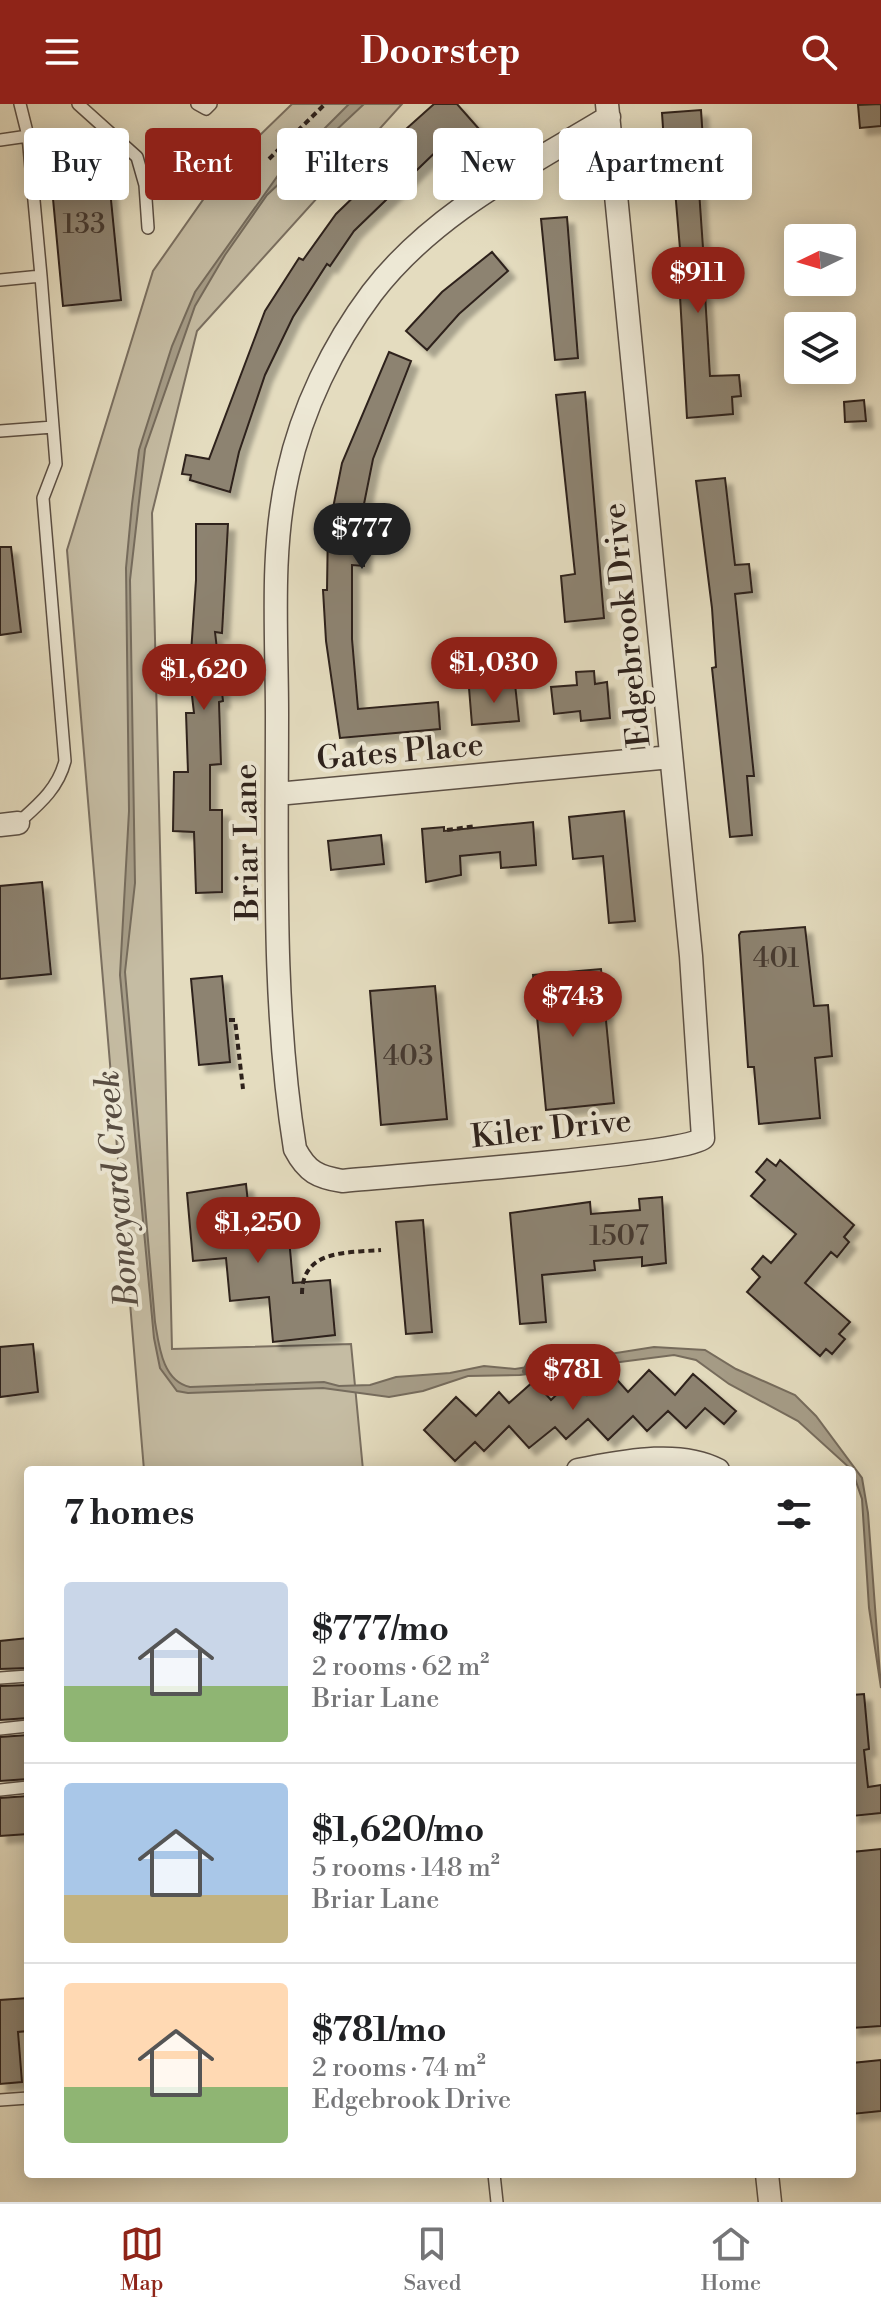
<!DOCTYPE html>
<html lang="en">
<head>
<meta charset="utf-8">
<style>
	:root { --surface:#fff; --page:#f2f2f2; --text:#202124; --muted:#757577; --line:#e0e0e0; --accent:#8f2418 }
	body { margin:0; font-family:"Libre Bodoni",serif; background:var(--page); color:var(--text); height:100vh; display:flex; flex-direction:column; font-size:30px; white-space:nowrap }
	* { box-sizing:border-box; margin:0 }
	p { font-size:26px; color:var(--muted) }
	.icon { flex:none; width:44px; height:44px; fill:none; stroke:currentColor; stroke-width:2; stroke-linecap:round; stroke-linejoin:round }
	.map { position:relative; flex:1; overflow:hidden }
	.side { position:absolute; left:24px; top:1362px; width:832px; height:712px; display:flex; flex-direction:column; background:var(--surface); border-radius:8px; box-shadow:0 4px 20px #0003 }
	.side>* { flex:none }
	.guide { position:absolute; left:24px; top:24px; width:834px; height:72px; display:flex; gap:16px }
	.needle { width:52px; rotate:265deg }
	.buttons { position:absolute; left:784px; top:120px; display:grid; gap:16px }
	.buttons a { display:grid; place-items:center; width:72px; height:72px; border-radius:8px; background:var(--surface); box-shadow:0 4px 20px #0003; font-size:40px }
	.price { position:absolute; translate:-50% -68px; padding:0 18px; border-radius:28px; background:var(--accent); color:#fff; font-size:26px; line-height:52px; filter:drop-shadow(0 2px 4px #0008) }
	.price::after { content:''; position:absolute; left:50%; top:48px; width:24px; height:18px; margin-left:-12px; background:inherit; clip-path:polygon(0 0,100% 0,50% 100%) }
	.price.current { background:#222; color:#fff }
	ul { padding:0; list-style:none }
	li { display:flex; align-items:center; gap:24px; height:200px; padding:0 40px }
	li+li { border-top:2px solid var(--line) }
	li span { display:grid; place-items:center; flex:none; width:224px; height:160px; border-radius:8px; color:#555 }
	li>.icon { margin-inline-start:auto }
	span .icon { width:96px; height:96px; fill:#fffc; stroke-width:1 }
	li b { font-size:34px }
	h2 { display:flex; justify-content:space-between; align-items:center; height:96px; padding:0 40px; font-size:34px }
	.chip { padding:0 28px; border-radius:8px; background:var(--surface); box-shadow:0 4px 20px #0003; font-size:28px; line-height:72px }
	.chip.current { background:var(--accent); color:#fff }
	header { display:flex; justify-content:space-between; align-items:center; height:104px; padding:0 40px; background:var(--accent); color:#fff; font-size:36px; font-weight:800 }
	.tab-bar { display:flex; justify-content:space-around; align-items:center; height:112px; border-top:2px solid var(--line); background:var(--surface); font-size:22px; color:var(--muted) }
	.tab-bar a { display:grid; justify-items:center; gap:4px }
	.tab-bar .current { color:var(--accent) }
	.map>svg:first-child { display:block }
	.green { fill:#c5bca3; stroke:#7a6f60; stroke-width:2 }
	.water { fill:#a69d88; stroke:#766c5d; stroke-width:2 }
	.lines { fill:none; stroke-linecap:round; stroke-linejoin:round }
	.stream { stroke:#766c5d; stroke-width:6 }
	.building { fill:#8d8371; stroke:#2e221c; stroke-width:2; filter:url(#shadow) }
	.lane-casing { stroke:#5c5045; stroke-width:14 }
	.street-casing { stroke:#5c5045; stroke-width:25 }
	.path { stroke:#2e221c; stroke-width:4; stroke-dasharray:6 4; stroke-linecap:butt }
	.lane { stroke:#ede8d5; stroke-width:11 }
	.street { stroke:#ede8d5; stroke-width:22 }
	.labels { text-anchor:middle; stroke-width:8; stroke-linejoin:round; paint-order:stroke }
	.number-label { font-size:28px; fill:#463a31 }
	.street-label { font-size:32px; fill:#2e221c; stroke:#ede8d5 }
	.water-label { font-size:34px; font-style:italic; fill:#584d42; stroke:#ede8d5 }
</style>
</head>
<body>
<header><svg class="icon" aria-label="menu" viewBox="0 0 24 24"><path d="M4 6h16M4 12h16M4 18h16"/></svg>Doorstep<svg class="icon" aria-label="search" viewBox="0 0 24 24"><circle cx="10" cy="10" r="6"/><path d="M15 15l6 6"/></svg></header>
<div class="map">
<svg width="881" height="2098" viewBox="0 0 881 2098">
	<defs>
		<filter id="shadow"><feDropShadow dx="7" dy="7" stdDeviation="2" flood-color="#0004"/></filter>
	</defs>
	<rect width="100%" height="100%" fill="#e4dcbf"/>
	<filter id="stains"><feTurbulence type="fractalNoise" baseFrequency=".0025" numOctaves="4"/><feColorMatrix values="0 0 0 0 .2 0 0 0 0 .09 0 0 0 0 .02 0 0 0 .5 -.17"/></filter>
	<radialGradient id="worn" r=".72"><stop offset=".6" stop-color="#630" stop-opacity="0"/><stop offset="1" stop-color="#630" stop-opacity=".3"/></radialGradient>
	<!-- green -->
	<path class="green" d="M292 0H402L197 227 152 409 172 1245 351 1240 363 1366H144L67 446 153 167 224 66Z"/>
	<!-- water -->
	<path class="water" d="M349 0H364L267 91 225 151 195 202 145 345 130 476 135 779 125 868 155 1218C159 1241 162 1277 190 1283L324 1278 339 1282 370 1281 396 1273 450 1269 484 1262 515 1265 654 1243 705 1246 736 1265 795 1291 816 1312 862 1374 868 1409 881 1584 869 1504 862 1395 852 1366 798 1317 729 1280 696 1256 674 1251 520 1271 468 1272 423 1287 389 1293 323 1284 188 1289 177 1287 160 1264 154 1234 120 871 129 707 126 464 132 400 139 346 172 242 195 188 279 70Z"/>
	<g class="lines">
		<!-- stream -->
		<path class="stream" d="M525 1267 532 1253 549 1245 582 1259"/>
	</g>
	<!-- building -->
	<path class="building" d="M434 0H457L479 25 457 44 449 35 354 127 330 162 327 160 293 213 265 271 239 348 230 388 190 376 191 371 182 370 186 351 209 355 265 207 299 154 303 156 336 110 396 52 387 42Z
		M881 0V22L860 24 858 1Z
		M701 6 703 36 664 39 662 9Z
		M105 36 121 196 63 202 48 41Z
		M698 72 703 144 697 145 702 190H705L710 272 739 271 741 292 732 293 733 310 687 314 680 192H684L674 74Z
		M567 113 578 254 555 256 541 115Z
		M492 148 508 167 459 210 427 246 406 227 442 188Z
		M389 248 411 257 373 355 360 420H365L364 462 352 461V535L358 605 438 598 440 625 340 634 326 537 323 486H327L328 420H341L342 411 332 409 342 359Z
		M585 288 604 514 565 518 561 472 575 470 556 291Z
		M864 296 866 317 845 318 844 298Z
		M725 374 735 461 749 460 752 488 735 490 754 672H747L752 731 730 733 712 564 716 563 712 504 696 377Z
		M196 420H228L222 529 215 528 223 597 219 598 221 660 210 661V706H222V788L196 789 194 728 173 727 174 668H188L186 609H194L187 549H191L196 476Z
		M0 443H11L21 528 0 531Z
		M594 567 595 580 607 578 610 614 581 617 580 607 554 610 551 583 577 581 576 568Z
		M515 580 519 617 472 621 469 584Z
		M624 707 635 817 609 819 603 752 573 755 569 713Z
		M533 718 536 761 501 764 500 748 460 752 461 771 426 778 422 725 444 723V727Z
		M381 731 384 760 331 766 328 737Z
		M42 778 51 870 0 875V782Z
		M805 823 814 902 828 901 832 952 815 954 820 1014 759 1020 754 963H748L739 831 741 828Z
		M601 865 614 999 546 1006 533 871Z
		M222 872 230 958 199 961 191 875Z
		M435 882 447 1015 381 1021 370 887Z
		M767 1055 776 1062 780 1056 854 1121 844 1133 849 1138 837 1153 831 1148 805 1179 850 1218 839 1230 845 1235 832 1250 826 1245 820 1252 747 1188 760 1173 752 1165 763 1152 771 1159 796 1130 751 1092 765 1076 756 1068Z
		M246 1080 252 1137 289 1134 293 1179 330 1176 335 1231 273 1238 269 1193 230 1197 226 1154 193 1157 187 1089Z
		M662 1093 666 1159 642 1162V1153L594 1157 595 1166 542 1171 546 1218 520 1220 510 1109 590 1098 591 1110 640 1106 639 1095Z
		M423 1116 432 1228 406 1230 396 1118Z
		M33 1240 38 1288 0 1293V1243Z
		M649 1266 675 1291 693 1270 736 1307 724 1320 705 1304 686 1324 668 1307 647 1327 633 1312 608 1336 588 1315 566 1335 555 1323 529 1344 509 1322 484 1347 475 1338 455 1357 424 1326 456 1293 476 1312 499 1288 509 1299 534 1277 551 1296 573 1275 587 1291 610 1268 628 1288Z
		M28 1534V1564L0 1565V1537Z
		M28 1581V1614L0 1616V1582Z
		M864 1590 869 1645 864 1646 868 1683 881 1681V1709L852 1712V1591Z
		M28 1631V1675L0 1677V1633Z
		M28 1692V1730L0 1732V1694Z
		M881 1745V1922L852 1924V1748Z
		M28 1894V1927L18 1928 22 1978 0 1980V1896Z
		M881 1956V2007L852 2010V1959Z"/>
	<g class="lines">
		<defs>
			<path id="lane" d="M78 0 137 53 145 81 148 124
				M197 0 206 5 211 0
				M0 36 28 32
				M0 176 41 172 28 32 20 0
				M0 327 53 323
				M18 719C38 701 58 685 65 657L43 394 56 360 41 172
				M0 1574 28 1572
				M0 1625 28 1622
				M0 1686 28 1683
				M0 1996 28 1994
				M494 2070 497 2098"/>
			<path id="street" d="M607 0 691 852 703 1034C684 1051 390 1072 342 1077 318 1073 307 1068 295 1045 272 902 277 754 277 610 277 530 270 447 288 369 302 305 333 241 372 189 433 109 525 64 609 13
				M277 690 671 653
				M0 721 18 719
				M578 1366C621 1358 678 1345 718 1366
				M767 2070 770 2098"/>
		</defs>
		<!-- lane casing -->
		<use href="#lane" class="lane-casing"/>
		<!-- street casing -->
		<use href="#street" class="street-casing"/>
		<!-- path -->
		<path class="path" d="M269 55 325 0
			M447 726 476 722
			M229 916H235L243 985
			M302 1190C302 1145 347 1149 381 1146"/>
		<!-- lane -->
		<use href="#lane" class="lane"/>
		<!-- street -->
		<use href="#street" class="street"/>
	</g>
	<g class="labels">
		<!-- number labels -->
		<g class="number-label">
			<text x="84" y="129">133</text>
			<text x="776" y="863">401</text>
			<text x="408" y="961">403</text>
			<text x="619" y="1141">1507</text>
		</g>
		<!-- street labels -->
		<g class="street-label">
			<text transform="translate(626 521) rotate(-96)" y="11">Edgebrook Drive</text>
			<text transform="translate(400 647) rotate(-5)" y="11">Gates Place</text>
			<text transform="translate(246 738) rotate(-91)" y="11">Briar Lane</text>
			<text transform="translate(551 1024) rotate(-6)" y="11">Kiler Drive</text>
		</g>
		<!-- water labels -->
		<g class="water-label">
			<text transform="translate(116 1085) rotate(-95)" y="12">Boneyard Creek</text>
		</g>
	</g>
	<rect width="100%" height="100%" filter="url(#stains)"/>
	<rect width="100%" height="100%" fill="url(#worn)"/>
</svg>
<div class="buttons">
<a><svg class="needle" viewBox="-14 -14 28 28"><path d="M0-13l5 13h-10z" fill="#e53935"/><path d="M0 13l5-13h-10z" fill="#757577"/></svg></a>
<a><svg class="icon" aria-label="layers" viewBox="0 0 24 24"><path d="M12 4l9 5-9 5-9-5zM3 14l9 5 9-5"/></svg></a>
</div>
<b class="price" style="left:698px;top:211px">$911</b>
<b class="price current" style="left:362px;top:467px">$777</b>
<b class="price" style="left:494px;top:601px">$1,030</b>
<b class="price" style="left:204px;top:608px">$1,620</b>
<b class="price" style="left:573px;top:935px">$743</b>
<b class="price" style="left:258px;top:1161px">$1,250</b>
<b class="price" style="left:573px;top:1308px">$781</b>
<div class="guide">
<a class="chip">Buy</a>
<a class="chip current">Rent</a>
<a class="chip">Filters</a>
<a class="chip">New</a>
<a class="chip">Apartment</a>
</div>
<section class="side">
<h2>7 homes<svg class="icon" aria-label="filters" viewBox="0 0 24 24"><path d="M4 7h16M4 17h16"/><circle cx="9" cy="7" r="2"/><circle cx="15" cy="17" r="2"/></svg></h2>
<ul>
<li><span style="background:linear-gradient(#c9d6e8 65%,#8fb573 0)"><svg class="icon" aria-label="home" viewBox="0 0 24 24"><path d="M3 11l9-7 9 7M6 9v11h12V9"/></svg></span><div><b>$777/mo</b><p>2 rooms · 62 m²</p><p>Briar Lane</p></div></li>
<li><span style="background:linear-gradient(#a9c7e8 70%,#c2b280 0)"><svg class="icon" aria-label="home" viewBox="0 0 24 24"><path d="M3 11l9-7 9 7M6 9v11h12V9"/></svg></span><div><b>$1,620/mo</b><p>5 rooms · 148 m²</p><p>Briar Lane</p></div></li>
<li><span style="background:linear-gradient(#ffd9b3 65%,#8fb573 0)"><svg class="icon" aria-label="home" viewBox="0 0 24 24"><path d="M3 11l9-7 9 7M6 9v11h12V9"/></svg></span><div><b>$781/mo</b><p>2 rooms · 74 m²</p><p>Edgebrook Drive</p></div></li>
</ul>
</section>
</div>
<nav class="tab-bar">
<a class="current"><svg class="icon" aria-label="map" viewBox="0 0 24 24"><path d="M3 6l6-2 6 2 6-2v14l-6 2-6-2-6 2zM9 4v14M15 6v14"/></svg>Map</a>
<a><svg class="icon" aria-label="saved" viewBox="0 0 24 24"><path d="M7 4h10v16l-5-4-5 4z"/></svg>Saved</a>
<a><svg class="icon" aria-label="home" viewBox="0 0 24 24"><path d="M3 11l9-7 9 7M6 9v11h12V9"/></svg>Home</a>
</nav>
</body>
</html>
